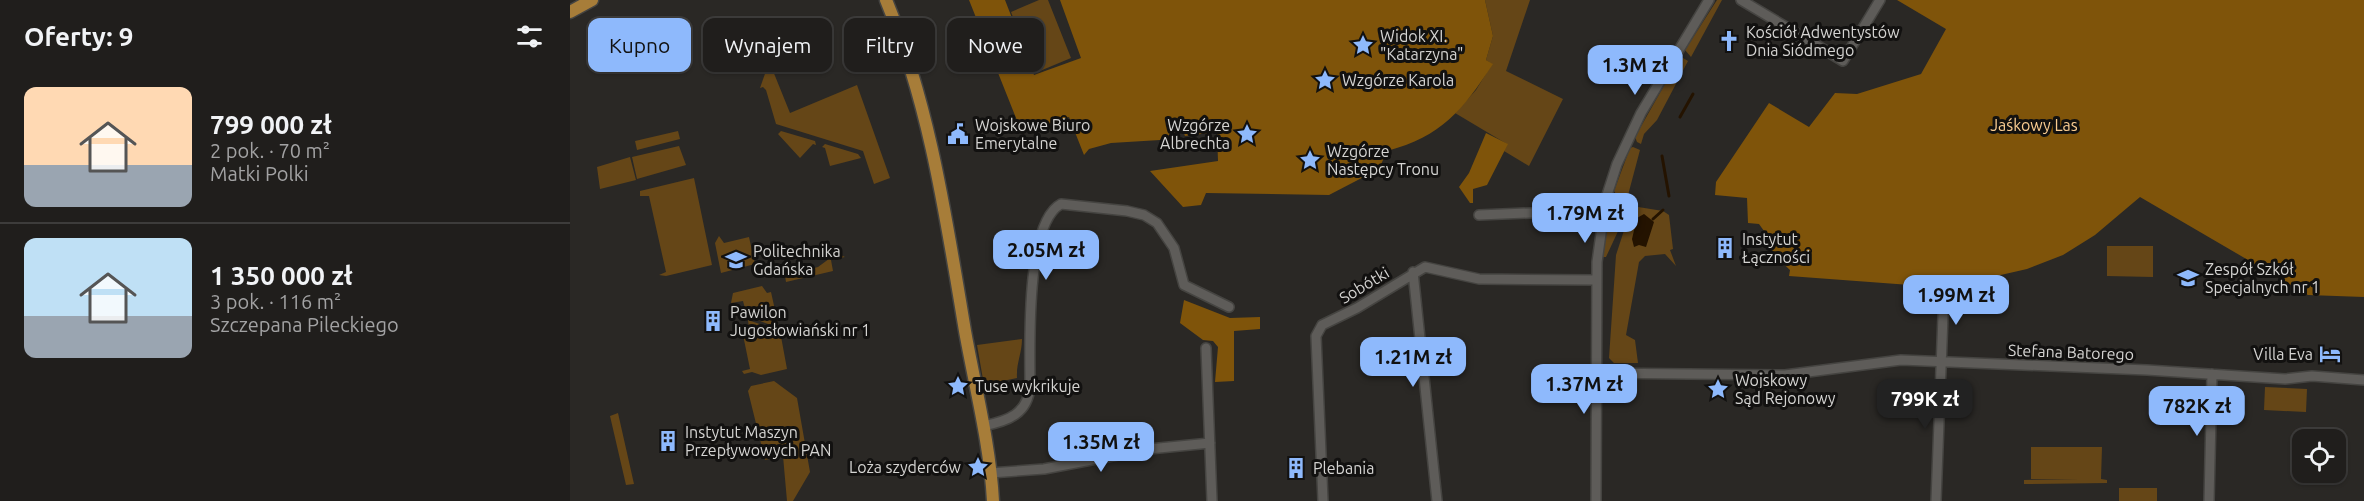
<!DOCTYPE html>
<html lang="pl">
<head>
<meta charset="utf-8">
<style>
	:root { --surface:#201e1c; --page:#282725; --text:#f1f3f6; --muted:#a2a2a3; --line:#3d3c3b; --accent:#8eb9fc }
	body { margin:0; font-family:Ubuntu,sans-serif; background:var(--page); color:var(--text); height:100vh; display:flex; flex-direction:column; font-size:22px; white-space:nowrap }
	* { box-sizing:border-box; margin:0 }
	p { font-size:20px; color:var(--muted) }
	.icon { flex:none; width:33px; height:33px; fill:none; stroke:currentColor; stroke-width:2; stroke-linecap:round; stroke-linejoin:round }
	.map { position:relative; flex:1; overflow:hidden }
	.side { display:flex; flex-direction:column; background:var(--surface); width:570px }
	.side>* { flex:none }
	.hud { position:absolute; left:18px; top:18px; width:570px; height:54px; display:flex; gap:12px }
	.tools { position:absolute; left:1722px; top:429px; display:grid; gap:12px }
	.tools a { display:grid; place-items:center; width:54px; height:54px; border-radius:12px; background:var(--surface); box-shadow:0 2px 4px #0004,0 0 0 2px var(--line); font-size:30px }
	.price { position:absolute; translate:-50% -51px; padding:0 14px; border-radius:12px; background:var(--accent); color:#111; font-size:20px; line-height:39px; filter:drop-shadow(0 2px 3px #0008) }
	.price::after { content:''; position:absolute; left:50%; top:36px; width:18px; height:14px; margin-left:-9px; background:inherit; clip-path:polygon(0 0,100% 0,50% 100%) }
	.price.active { background:#222; color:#fff }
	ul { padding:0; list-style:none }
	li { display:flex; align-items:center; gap:18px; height:150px; padding:0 24px }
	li+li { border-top:2px solid var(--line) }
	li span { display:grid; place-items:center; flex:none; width:168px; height:120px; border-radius:12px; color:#555 }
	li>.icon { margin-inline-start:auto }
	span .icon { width:72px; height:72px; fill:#fffc; stroke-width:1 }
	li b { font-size:26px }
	h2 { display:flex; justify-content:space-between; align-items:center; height:72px; padding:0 24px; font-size:26px }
	.tag { padding:0 21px; border-radius:12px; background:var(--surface); box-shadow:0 2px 4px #0004,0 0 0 2px var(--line); font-size:21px; line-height:54px }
	.tag.active { background:var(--accent); color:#111 }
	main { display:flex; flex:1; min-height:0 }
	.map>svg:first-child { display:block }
	.green { fill:#654617 }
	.forest { fill:#7f540a }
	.water { fill:#241300 }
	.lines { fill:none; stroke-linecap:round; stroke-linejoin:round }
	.stream { stroke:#241300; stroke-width:3 }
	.minor-casing { stroke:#454441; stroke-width:12 }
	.major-casing { stroke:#454441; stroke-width:15 }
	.minor { stroke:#5e5c59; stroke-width:9 }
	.major { stroke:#a77d39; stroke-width:12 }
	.labels { text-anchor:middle; stroke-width:6; stroke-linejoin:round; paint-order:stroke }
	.poi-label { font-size:16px; fill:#d5d4d2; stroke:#121110; text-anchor:start }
	.park-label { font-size:16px; fill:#fbcd91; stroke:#121110 }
	.street-label { font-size:16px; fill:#d5d4d2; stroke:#121110 }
</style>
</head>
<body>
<main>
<section class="side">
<h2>Oferty: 9<svg class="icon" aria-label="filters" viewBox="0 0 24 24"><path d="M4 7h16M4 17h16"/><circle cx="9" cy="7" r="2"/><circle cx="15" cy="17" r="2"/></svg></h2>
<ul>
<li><span style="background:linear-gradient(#ffd9b3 65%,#9aa5b1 0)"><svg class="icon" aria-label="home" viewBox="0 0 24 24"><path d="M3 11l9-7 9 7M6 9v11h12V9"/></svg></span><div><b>799 000 zł</b><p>2 pok. · 70 m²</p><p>Matki Polki</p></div></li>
<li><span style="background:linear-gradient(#bfe0f5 65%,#9aa5b1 0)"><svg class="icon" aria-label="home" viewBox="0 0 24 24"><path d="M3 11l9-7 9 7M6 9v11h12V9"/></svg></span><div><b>1 350 000 zł</b><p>3 pok. · 116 m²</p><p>Szczepana Pileckiego</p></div></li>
</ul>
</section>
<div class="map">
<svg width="1794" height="501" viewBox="0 0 1794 501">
	<rect width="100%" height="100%" fill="#2a2825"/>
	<!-- green -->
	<path class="green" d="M469 0H478L501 58 465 73 441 12Z
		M915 0H960L936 71 993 99 959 166 934 151 937 144 885 113 906 90 922 64 916 60 923 36Z
		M1147 0H1152L1121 57 1115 50Z
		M1113 58 1118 61 1087 120 1074 134 1071 144 1067 142 1065 137 1109 59Z
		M201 66 220 113 287 85 320 178 304 184 293 151 206 124 196 90 193 87 190 88 197 68Z
		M108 131 110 139 67 150 65 141Z
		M211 131 245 141 246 145 243 144 230 158 208 134Z
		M255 144 288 154 291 158 260 166 255 148 252 147Z
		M109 146 116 165 67 179 62 157Z
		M1063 147 1070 150 1057 199 1047 196 1044 191 1060 148Z
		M60 157 66 180 30 189 27 167Z
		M124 178 142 265 96 276 89 275 96 272 79 196H70V191Z
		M1043 203 1055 205 1050 227 1036 257H1033C1034 240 1033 215 1043 203Z
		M1062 206 1093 211 1099 215 1103 249 1100 250 1106 266 1095 254 1075 256 1069 262 1056 335 1065 340 1068 363H1044L1039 358 1046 255Z
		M149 236 154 243 179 237 185 264 151 273 145 243Z
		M1537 246H1583V277L1537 276Z
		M267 253 275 257 261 260 263 271 216 282 215 276 248 267Z
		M192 286 197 293 201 292 209 328 177 316 173 301 161 303 163 293Z
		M178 320 210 331 217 369 191 375 182 372 174 374 172 371 180 369 172 330 179 328Z
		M452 339C452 353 446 364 447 378L414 385 407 345Z
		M204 381 227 398 240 472 223 501H217L213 456 195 460 178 391 181 386Z
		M1695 387 1737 389 1736 412 1694 410Z
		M48 413 64 484 56 485 40 416Z
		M1461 447H1532L1531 479 1537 480V483L1454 484V480L1509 479H1461Z
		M1549 488H1587V501H1549Z"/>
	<!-- forest -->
	<path class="forest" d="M399 0H435L464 75 511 58 490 0H915L923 36 916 60 923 64C892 111 872 136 817 151L809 169 759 195 636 193 631 205 613 207 580 171 648 161 647 132 615 136 612 128 590 140 541 143 519 149 514 155 499 117 452 133Z
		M1327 0H1794V297L1738 295 1570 197 1525 235 1493 255 1457 269 1422 277 1367 287 1219 276 1220 270 1203 254 1199 238 1189 224 1178 223 1177 198 1145 195 1146 182 1199 103 1239 127 1265 93 1287 94 1351 74 1376 29Z
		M916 133 938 144 917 185 903 189V203H900L889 187 899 173Z
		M614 300 660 318 690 317V329L664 331V381L645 382 648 347 643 341 633 340 610 323Z"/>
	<!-- water -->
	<path class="water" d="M1074 214 1084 222 1076 247 1069 245 1064 247 1062 239 1067 218Z"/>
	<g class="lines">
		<!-- stream -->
		<path class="stream" d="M1110 117 1123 94
			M1092 156 1099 196
			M1083 219 1093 210"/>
		<defs>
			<path id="minor" d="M1171 0 1273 61 1310 0
				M909 215 1034 210
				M843 272 867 501
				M636 348 642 501
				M1027 373 1215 375 1331 360 1577 370 1715 379 1742 376 1794 380
				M413 426C438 421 458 414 460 386 460 349 455 223 491 204L557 211 574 215 587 223 604 248 614 285 659 307
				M420 473 474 469 579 449 640 443
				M753 501 746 336 752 325 787 308 855 267 909 279 1027 280
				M1026 501 1027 262 1036 198 1047 164 1071 113 1139 0
				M1366 501 1374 289
				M1639 501 1642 374"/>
			<path id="major" d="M316 0C360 106 376 218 395 331 405 387 420 444 423 501
				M0 12 22 0"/>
		</defs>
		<!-- minor casing -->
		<use href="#minor" class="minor-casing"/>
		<!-- major casing -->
		<use href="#major" class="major-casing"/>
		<!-- minor -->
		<use href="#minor" class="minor"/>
		<!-- major -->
		<use href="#major" class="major"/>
	</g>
	<!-- icons -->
	<defs>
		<symbol id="church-bare" viewBox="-9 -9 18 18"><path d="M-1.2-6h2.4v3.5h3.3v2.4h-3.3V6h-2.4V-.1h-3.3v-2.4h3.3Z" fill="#8eb9fc" stroke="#121110" stroke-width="2.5" paint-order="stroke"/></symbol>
		<symbol id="sight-bare" viewBox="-9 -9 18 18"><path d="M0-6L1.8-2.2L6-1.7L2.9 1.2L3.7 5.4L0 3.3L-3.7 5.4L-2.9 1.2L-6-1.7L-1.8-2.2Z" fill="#8eb9fc" stroke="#121110" stroke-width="2.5" paint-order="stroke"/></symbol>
		<symbol id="civic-bare" viewBox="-9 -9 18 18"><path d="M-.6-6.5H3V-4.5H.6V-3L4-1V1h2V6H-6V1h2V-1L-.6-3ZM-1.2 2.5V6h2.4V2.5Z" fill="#8eb9fc" stroke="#121110" stroke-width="2.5" paint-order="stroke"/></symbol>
		<symbol id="building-bare" viewBox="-9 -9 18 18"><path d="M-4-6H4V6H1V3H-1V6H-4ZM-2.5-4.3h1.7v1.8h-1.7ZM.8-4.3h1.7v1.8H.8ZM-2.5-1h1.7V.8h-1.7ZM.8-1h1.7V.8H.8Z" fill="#8eb9fc" stroke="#121110" stroke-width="2.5" paint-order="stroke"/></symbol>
		<symbol id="university-bare" viewBox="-9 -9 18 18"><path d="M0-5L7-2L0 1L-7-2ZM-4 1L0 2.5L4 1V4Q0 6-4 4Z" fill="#8eb9fc" stroke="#121110" stroke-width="2.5" paint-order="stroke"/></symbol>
		<symbol id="school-bare" viewBox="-9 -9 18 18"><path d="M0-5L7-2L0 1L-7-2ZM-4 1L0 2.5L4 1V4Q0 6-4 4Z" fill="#8eb9fc" stroke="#121110" stroke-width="2.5" paint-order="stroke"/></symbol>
		<symbol id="hotel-bare" viewBox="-9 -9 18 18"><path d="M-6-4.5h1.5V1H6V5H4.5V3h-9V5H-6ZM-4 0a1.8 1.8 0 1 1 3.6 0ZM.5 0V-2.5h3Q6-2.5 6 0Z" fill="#8eb9fc" stroke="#121110" stroke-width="2.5" paint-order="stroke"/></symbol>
	</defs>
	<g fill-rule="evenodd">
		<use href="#church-bare" x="1144" y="26" width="30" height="30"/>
		<use href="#sight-bare" x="778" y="30" width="30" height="30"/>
		<use href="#sight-bare" x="740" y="65" width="30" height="30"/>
		<use href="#civic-bare" x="373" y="119" width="30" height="30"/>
		<use href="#sight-bare" x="662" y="119" width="30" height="30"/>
		<use href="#sight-bare" x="725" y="145" width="30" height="30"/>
		<use href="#building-bare" x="1140" y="233" width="30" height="30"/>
		<use href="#university-bare" x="151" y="245" width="30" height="30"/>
		<use href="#school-bare" x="1603" y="263" width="30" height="30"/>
		<use href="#building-bare" x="128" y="306" width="30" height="30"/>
		<use href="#hotel-bare" x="1745" y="339" width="30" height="30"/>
		<use href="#sight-bare" x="373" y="371" width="30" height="30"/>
		<use href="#sight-bare" x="1133" y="374" width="30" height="30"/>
		<use href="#building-bare" x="83" y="426" width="30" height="30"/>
		<use href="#sight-bare" x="393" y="452" width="30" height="30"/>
		<use href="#building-bare" x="711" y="453" width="30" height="30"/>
	</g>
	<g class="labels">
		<!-- poi labels -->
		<g class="poi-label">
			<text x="1176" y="38">Kościół Adwentystów<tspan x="1176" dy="18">Dnia Siódmego</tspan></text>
			<text x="810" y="42">Widok XI.<tspan x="810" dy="18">"Katarzyna"</tspan></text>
			<text x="772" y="86">Wzgórze Karola</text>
			<text x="405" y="131">Wojskowe Biuro<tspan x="405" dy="18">Emerytalne</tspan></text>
			<text x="660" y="131" text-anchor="end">Wzgórze<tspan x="660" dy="18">Albrechta</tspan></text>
			<text x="757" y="157">Wzgórze<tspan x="757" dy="18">Następcy Tronu</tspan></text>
			<text x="1172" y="245">Instytut<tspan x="1172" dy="18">Łączności</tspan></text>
			<text x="183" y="257">Politechnika<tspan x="183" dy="18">Gdańska</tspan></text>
			<text x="1635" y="275">Zespół Szkół<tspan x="1635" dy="18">Specjalnych nr 1</tspan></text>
			<text x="160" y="318">Pawilon<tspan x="160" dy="18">Jugosłowiański nr 1</tspan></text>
			<text x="1743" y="360" text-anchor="end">Villa Eva</text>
			<text x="1165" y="386">Wojskowy<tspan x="1165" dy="18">Sąd Rejonowy</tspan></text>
			<text x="405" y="392">Tuse wykrikuje</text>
			<text x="115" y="438">Instytut Maszyn<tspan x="115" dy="18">Przepływowych PAN</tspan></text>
			<text x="391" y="473" text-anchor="end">Loża szyderców</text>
			<text x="743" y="474">Plebania</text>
		</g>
		<!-- park labels -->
		<g class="park-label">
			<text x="1464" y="131">Jaśkowy Las</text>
		</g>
		<!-- street labels -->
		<g class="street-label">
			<text transform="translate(794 285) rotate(-31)" y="6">Sobótki</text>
			<text transform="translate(1501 352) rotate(2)" y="6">Stefana Batorego</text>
		</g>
	</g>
</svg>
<div class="tools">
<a><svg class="icon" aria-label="locate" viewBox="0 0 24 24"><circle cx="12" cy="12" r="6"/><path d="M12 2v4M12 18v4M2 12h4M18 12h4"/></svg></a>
</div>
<b class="price" style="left:1065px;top:96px">1.3M zł</b>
<b class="price" style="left:1015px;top:244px">1.79M zł</b>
<b class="price" style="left:476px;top:281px">2.05M zł</b>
<b class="price" style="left:1386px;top:326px">1.99M zł</b>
<b class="price" style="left:843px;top:388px">1.21M zł</b>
<b class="price" style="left:1014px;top:415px">1.37M zł</b>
<b class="price active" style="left:1355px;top:430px">799K zł</b>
<b class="price" style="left:1627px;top:437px">782K zł</b>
<b class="price" style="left:531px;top:473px">1.35M zł</b>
<div class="hud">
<a class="tag active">Kupno</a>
<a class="tag">Wynajem</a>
<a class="tag">Filtry</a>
<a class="tag">Nowe</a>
</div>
</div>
</main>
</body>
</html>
